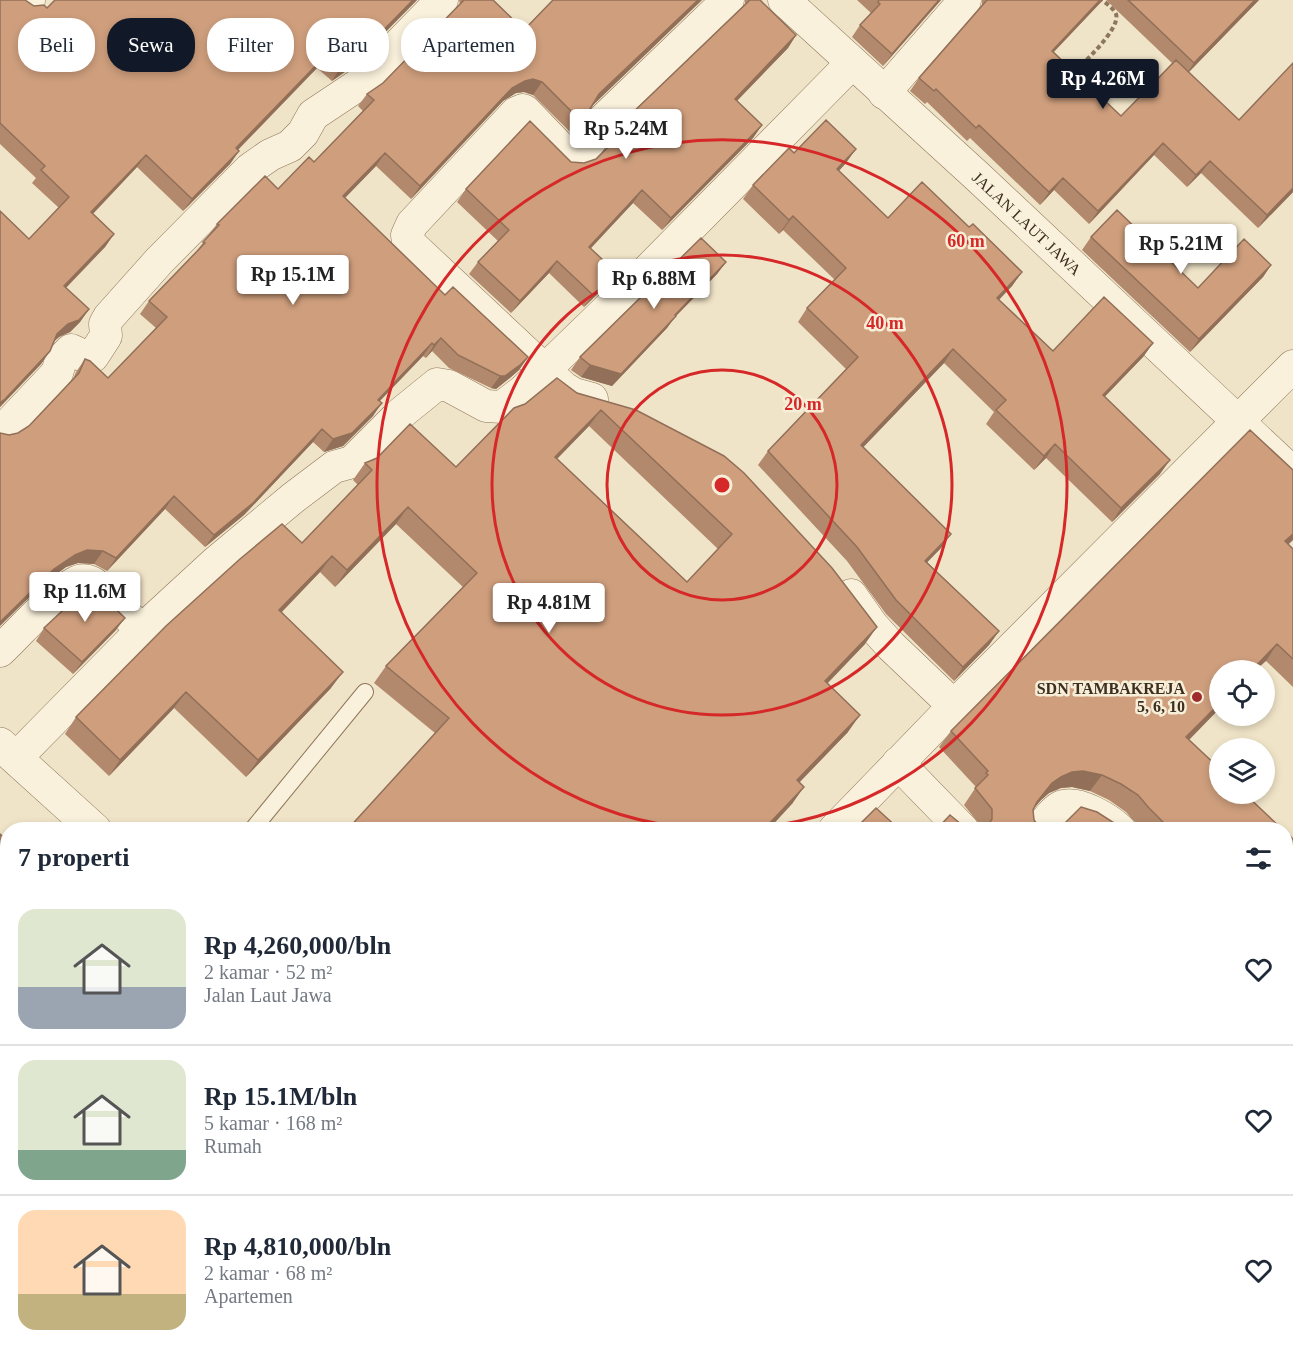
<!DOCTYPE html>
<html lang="id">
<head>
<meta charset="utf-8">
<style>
	:root { --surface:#fff; --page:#f2f2f3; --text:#1f2937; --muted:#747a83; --line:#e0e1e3; --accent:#111827 }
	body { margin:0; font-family:"Times New Roman",serif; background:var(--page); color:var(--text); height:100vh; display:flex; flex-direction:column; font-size:22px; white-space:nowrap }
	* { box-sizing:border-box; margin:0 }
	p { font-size:20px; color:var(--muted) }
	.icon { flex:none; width:33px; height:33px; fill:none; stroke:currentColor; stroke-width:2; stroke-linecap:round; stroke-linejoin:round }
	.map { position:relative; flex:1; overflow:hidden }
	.drawer { position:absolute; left:0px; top:822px; width:1293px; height:536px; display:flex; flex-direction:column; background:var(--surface); border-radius:24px 24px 0 0; box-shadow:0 3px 9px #0003 }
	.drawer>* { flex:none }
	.guide { position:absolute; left:18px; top:18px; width:600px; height:54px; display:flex; gap:12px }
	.tools { position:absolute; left:1209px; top:660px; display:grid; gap:12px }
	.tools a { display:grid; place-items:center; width:66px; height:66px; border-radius:50%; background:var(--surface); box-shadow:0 3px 9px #0003; font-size:30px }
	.price { position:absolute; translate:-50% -51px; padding:0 14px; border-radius:6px; background:#fff; color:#222; font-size:20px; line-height:39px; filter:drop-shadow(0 2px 3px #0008) }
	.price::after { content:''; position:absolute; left:50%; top:36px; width:18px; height:14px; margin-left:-9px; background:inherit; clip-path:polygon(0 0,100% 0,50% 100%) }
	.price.active { background:var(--accent); color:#fff }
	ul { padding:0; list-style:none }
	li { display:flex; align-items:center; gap:18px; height:150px; padding:0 18px }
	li+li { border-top:2px solid var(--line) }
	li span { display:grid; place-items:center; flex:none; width:168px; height:120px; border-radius:18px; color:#555 }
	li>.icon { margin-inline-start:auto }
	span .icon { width:72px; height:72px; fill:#fffc; stroke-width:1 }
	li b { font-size:26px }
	h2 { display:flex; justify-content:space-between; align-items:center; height:72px; padding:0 18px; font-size:26px }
	.tag { padding:0 21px; border-radius:24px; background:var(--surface); box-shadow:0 3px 9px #0003; font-size:21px; line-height:54px }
	.tag.active { background:var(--accent); color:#fff }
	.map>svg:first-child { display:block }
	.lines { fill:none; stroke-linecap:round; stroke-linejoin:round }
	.service-casing { stroke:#8d765c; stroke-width:18 }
	.minor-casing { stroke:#8d765c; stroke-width:33 }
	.tertiary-casing { stroke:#8d765c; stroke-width:34 }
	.path { stroke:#8d765c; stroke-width:4; stroke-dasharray:4.5 3; stroke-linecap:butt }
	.service { stroke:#faf1dc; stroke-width:16 }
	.minor { stroke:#faf1dc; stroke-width:32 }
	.tertiary { stroke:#faf1dc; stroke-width:33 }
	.wall { fill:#b2896c; fill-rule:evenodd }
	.shaded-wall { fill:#916f58 }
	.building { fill:#cf9f7d; stroke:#916f58; stroke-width:1.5; fill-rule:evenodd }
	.ring { fill:none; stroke:#d62828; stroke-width:3 }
	.poi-dot { fill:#9e2a2b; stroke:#f7eed8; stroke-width:2 }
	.labels { text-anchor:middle; stroke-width:5; stroke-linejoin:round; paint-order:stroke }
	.street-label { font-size:16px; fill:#3d2e20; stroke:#f7eed8 }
	.poi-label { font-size:16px; font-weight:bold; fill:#3d2e20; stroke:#f7eed8; text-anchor:end }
	.centre { fill:#d62828; stroke:#f7eed8; stroke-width:3 }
	.ring-label { font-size:18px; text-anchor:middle; font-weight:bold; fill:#d62828; stroke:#f7eed8; stroke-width:5; stroke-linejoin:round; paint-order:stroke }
</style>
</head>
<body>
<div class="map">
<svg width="1293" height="1357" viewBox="0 0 1293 1357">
	<rect width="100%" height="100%" fill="#f0e4c8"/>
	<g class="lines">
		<defs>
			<path id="service" d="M252 830 365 692
				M1035 1357 1037 1355"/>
			<g id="minor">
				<path d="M28 0 29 1"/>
				<path id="s1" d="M784 0 978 177 1293 473"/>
				<path d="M884 93 965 0"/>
				<path d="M592 399 574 394 564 388 408 242 407 235 412 224 516 113 523 110 525 111 570 158H575L586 148 603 120 728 0"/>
				<path d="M0 430 7 426 57 373 61 360 71 350 84 356H93L106 336 105 324 109 317 159 261 250 169 270 155 290 146 303 133 313 115 361 83 442 0"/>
				<path d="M851 595 872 625 891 646 954 706"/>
				<path d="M0 651C20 632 52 595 75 583 81 579 87 580 93 583L142 630"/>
				<path d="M16 758 142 630 216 562 293 498 334 467 352 462 400 414 437 384 449 386 486 406 502 407 523 391 644 274 852 63"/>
				<path d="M898 763 963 830"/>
				<path d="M834 830 954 706 1293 366"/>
				<path d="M1039 830C1045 823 1054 809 1063 806 1079 801 1108 819 1120 830"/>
				<path d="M1286 961H1293"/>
				<path d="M1286 1208 1293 1202"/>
				<path d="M1286 1252 1293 1246"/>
				<path d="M303 1357 310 1350"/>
				<path d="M1136 1357 1143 1350"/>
				<path d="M1184 1357 1190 1350"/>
			</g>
			<path id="tertiary" d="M0 744 95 830
				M656 1350 664 1357"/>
		</defs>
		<!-- service casing -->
		<use href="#service" class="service-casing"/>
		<!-- minor casing -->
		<use href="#minor" class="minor-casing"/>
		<!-- tertiary casing -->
		<use href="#tertiary" class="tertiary-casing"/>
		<!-- path -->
		<path class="path" d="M1071 76C1082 64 1121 29 1116 14 1113 8 1107 4 1102 0"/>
		<!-- service -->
		<use href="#service" class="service"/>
		<!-- minor -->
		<use href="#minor" class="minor"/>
		<!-- tertiary -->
		<use href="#tertiary" class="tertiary"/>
	</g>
	<!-- wall -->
	<path class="wall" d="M0 0 25 1 34 6 47 8 417 0 349 69 332 81 317 68 238 150 239 151 230 164 183 211 137 167 93 214 114 234 105 247 66 288 89 309 80 322 70 332 59 337 54 341 50 351 41 364 0 407V211L29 239 59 208 32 183 36 178 0 144Z
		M459 0H493L524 30 553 0H702L593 105 573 135 533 95 524 92 516 93 503 101 411 199 376 166 345 198 445 295 528 357 519 370 511 377 496 389 491 388 449 368 432 351 426 358 423 356 380 401 373 416 343 446 324 452 313 442 244 515 205 547 165 509 107 571 94 564 78 563 66 567 45 582 9 435 18 433 29 426 73 379 76 372 85 359 108 378 156 328 140 314 149 301 196 252 217 224 278 189 314 162 363 111 358 106 367 94 383 83 460 4Z
		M745 0H760L796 35 788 48 737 101 762 125 753 138 662 230 633 203 590 248 607 285 584 307 549 273 511 313 469 274 478 262 498 241 457 202 466 189 571 162 584 163 596 159 607 148 626 119 745 4Z
		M857 0H941L883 66 852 37 860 25 871 13Z
		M982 0H1103L1054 52 1121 116 1172 63 1106 0H1259L1189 72 1293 192 1258 228 1201 173 1187 187 1154 155 1089 224 1054 190 1040 205 970 138 967 141 927 102 925 104 910 91 919 78 982 6Z
		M794 153 846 163 839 171 888 218 969 227 1022 272 1012 286 999 300 1053 351 1153 343 1143 357 1104 397 1160 474 1112 522 1046 458 1034 470 986 424 994 412 944 363 863 447 951 534 941 548 927 562 999 631 989 645 954 681 886 614 847 561 758 465 768 451 846 369 798 322 807 308 835 280 783 230 779 234 743 199 753 185Z
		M1091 237 1198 288 1271 265 1263 277 1190 352 1082 250Z
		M726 262 717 274 675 317 667 328 612 386 581 377 571 370 580 357Z
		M577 393 636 410 865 644 827 684 848 732 799 783 792 804 435 733 374 683 386 666 463 587 396 524 335 587 320 572 282 612 331 688 246 777 174 708 109 776 65 734 76 717 302 543 358 485 353 480 365 463 456 467ZM589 426 718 549 687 582 557 459Z
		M1293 470V540L1288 544 1293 549V687L1266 661 1220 670V708L1189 740 1283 830H1142L1126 812 1109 800 1090 791 1072 787 1061 788 1049 793 1041 800 1034 808 1033 810 1034 820 1039 827 1044 830H980V825L964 805 976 787 939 747 951 731Z
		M44 628 116 630 73 674 36 641Z
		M1286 832 1293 839V923L1286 915Z
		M1286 989 1293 997V1088L1286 1081Z
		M753 1350H800L793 1357H751L749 1356Z
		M814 1350H924L917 1357H821Z
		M1067 1350H1120L1114 1357H1075Z"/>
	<!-- shaded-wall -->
	<path class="shaded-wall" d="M413 0H417L349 69 332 81 340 68Z
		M698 0H702L591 107 599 94Z
		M939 0H941L883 66 892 54Z
		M1100 0H1103L1043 63 1052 51Z
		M1255 0H1259L1185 76 1194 63Z
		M796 35 788 48 726 112 735 99Z
		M326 55 317 68 227 161 236 148Z
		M533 79 542 82 533 95 524 92 516 93 503 101 411 199 420 186 512 88 525 81Z
		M762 125 753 138 662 230 671 218Z
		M1163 143 1154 155 1089 224 1098 211Z
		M856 149 846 163 827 183 837 169Z
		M239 151 230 164 183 211 192 199Z
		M385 153 376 166 334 209 343 196Z
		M146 155 137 167 82 225 91 212Z
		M1210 161 1201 173 1187 187 1196 175Z
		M1063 178 1054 190 1040 205 1049 192Z
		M1293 188V192L1258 228 1267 215Z
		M642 190 633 203 580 260 589 247Z
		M793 216 783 230 779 234 789 220Z
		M114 234 105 247 55 299 64 286Z
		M557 261 549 273 511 313 520 301Z
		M726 262 717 274 675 317 667 328 612 386 581 377 590 365 675 315Z
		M1271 265 1263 277 1190 352 1199 339Z
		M616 272 607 285 584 307 593 295Z
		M1022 272 1012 286 987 312 997 298Z
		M89 309 80 322 70 332 59 337 48 347 57 334 68 324Z
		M441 338 432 351 426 358 434 345Z
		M432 343 423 356 369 412 378 400Z
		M1153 343 1143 357 1093 409 1103 395Z
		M953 349 944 363 852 459 861 445Z
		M50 351 41 364 0 407V403Z
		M528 357 519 370 511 377 496 389 491 388 500 376Z
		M382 403 373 416 343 446 324 452 333 439Z
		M601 410 589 426 543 473 555 457Z
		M322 429 313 442 244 515 205 547 214 535Z
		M1055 444 1046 458 1034 470 1044 456Z
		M1170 460 1160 474 1112 522 1121 508Z
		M174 496 165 509 107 571 116 558Z
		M408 507 396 524 335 587 347 570Z
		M951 534 941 548 915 575 925 561Z
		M1293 534V540L1274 558 1285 541Z
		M87 550 103 551 94 564 78 563 66 567 45 582 0 626V622L54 569 75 555Z
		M332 556 320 572 267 627 279 610Z
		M125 618 116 630 73 674 82 662Z
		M877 627 865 644 813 698 825 681Z
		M999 631 989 645 954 681 963 667Z
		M1277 644 1266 661 1256 670H1252Z
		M343 672 331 688 246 777 258 760Z
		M186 692 174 708 109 776 120 760Z
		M1220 703V708L1175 754 1186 737Z
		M860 715 848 732 785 797 797 780Z
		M1083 771 1102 775 1090 791 1072 787 1061 788 1049 793 1041 800 1025 819 1037 802 1052 783 1061 777 1072 772Z
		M804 787 792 804 768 830H763Z
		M8 863V866L0 874V871Z
		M1293 899 1286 910V906Z
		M1293 1171V1174L1286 1183V1179Z
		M8 1176V1179L0 1187V1184Z
		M255 1350H257L251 1357H248Z
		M795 1350H800L793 1357H788Z
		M920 1350H924L917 1357H913Z
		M1116 1350H1120L1114 1357H1109Z"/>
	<!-- building -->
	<path class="building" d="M0 0H25L34 6 44 5 47 8 55 0H413L358 56 340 68 326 55 236 148 239 151 192 199 146 155 91 212 114 234 64 286 89 309 79 320 68 324 57 334 50 351 5 399 0 403V211L29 239 69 197 41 170 45 166 0 123Z
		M464 0H493L524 30 553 0H698L599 94 582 122 542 82 533 79 525 81 512 88 420 186 385 153 343 196 445 295 453 287 528 357 520 365 505 376H500L458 355 441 338 434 345 432 343 378 400 382 403 352 433 333 439 322 429 253 503 214 535 174 496 116 558 103 551 87 550 75 555 54 569 0 622V433L9 435 18 433 29 426 79 373 85 359 90 361 108 378 167 317 149 301 205 243 203 242 219 225 217 224 265 176 278 189 309 157 314 162 374 100 367 94 383 83Z
		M750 0H760L796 35 735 99 762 125 671 218 642 190 589 247 616 272 593 295 557 261 520 301 478 262 509 230 466 189 530 121 571 162 584 163 596 159 610 145 626 119Z
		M879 0H939L892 54 860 25 880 4 878 2Z
		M987 0H1100L1052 51 1121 116 1176 60 1239 120 1293 63V188L1267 215 1210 161 1196 175 1163 143 1098 211 1063 178 1049 192 979 125 976 128 936 89 934 91 919 78Z
		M1128 0H1255L1194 63Z
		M826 120 856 149 837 169 888 218 922 182 969 227 973 224 1022 272 997 298 1053 351 1104 297 1153 343 1103 395 1170 460 1121 508 1055 444 1044 456 996 410 1006 400 953 349 861 445 951 534 925 561 999 631 963 667 896 600 857 547 768 451 858 357 807 308 846 268 793 216 789 220 753 185 789 148 794 153Z
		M1117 210 1198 288 1244 239 1271 265 1199 339 1091 237Z
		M701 238 726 262 675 315 676 316 621 374 590 365 580 357Z
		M557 378 577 393 636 410 724 456 744 473 832 568 877 627 825 681 860 715 797 780 804 787 763 830H347L449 718 386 666 477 573 408 507 347 570 332 556 279 610 343 672 258 760 186 692 120 760 76 717 166 626 240 559 282 524 302 543 372 470 365 463 377 458 410 424 456 467 514 408 525 404ZM601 410 732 534 687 582 555 457Z
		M1250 430 1293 470V534L1285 541 1293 549V659L1277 644 1252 670H1220V703L1186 737 1220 769V794H1245L1283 830H1171L1149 808 1138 795 1121 784 1102 775 1083 771 1072 772 1061 777 1052 783 1037 802 1033 810 1034 820 1039 827 1044 830H1006L1000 824 994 830H981L987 827 992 819V809L975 788 988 775 986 773 988 771 951 731Z
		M92 586 125 618 82 662 44 628 77 597Z
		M1081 807 1097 812 1122 828 1121 830H1058Z
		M876 808 900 830H853L858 826Z
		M950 815 968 830H936Z
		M1286 832 1293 839V899L1286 906Z
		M0 834 8 841V863L0 871Z
		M0 926 8 932V1176L0 1184Z
		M1286 989 1293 997V1061L1290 1059 1286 1064Z
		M1286 1150 1293 1157V1171L1286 1179Z
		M0 1224 8 1231V1350H255L248 1357H0Z
		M1293 1266V1357H1228L1236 1350H1286V1274Z
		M391 1350H512L519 1357H384Z
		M772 1350H795L788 1357H780Z
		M843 1350H920L913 1357H850Z
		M1096 1350H1116L1109 1357H1104Z"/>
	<!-- distance rings -->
	<g class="ring">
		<circle cx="722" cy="485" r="115"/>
		<circle cx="722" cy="485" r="230"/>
		<path d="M701 829A345 345 0 1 1 743 829"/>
	</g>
	<!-- markers -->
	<circle class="poi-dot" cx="1197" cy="697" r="6"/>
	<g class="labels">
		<!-- street labels -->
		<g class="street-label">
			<text dy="6" stroke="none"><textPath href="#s1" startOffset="330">JALAN LAUT JAWA</textPath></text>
		</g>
		<!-- poi labels -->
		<g class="poi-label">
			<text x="1185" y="694">SDN TAMBAKREJA<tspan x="1185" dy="18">5, 6, 10</tspan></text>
		</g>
	</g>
	<circle cx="722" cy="485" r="9" class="centre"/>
	<g class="ring-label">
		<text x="966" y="247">60 m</text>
		<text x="885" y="329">40 m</text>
		<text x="803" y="410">20 m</text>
	</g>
</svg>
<div class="tools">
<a><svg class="icon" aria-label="locate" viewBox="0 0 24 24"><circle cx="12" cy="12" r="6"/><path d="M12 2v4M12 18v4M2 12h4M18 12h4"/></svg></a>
<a><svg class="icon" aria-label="layers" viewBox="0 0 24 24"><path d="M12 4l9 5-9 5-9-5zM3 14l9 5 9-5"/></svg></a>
</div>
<b class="price active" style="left:1103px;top:110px">Rp 4.26M</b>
<b class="price" style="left:626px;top:160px">Rp 5.24M</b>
<b class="price" style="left:1181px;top:275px">Rp 5.21M</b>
<b class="price" style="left:293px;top:306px">Rp 15.1M</b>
<b class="price" style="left:654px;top:310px">Rp 6.88M</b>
<b class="price" style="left:85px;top:623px">Rp 11.6M</b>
<b class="price" style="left:549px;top:634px">Rp 4.81M</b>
<div class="guide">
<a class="tag">Beli</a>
<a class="tag active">Sewa</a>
<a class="tag">Filter</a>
<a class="tag">Baru</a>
<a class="tag">Apartemen</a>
</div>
<section class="drawer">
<h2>7 properti<svg class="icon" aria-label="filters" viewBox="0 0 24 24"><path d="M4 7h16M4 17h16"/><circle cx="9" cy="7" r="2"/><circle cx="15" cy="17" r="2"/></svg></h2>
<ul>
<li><span style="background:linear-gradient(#dfe7d0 65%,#9aa5b1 0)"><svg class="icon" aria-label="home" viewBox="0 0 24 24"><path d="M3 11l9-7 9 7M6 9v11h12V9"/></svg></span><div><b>Rp 4,260,000/bln</b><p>2 kamar · 52 m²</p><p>Jalan Laut Jawa</p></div><svg class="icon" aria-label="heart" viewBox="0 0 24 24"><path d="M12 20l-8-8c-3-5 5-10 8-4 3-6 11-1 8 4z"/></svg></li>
<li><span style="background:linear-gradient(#dfe7d0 75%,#7fa58c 0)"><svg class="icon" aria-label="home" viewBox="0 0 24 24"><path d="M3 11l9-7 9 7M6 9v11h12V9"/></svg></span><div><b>Rp 15.1M/bln</b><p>5 kamar · 168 m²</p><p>Rumah</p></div><svg class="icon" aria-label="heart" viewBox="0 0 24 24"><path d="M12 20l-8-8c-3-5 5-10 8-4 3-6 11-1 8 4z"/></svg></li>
<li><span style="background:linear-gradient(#ffd9b3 70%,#c2b280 0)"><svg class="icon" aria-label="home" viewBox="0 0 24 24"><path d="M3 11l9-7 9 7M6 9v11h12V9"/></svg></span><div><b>Rp 4,810,000/bln</b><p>2 kamar · 68 m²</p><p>Apartemen</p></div><svg class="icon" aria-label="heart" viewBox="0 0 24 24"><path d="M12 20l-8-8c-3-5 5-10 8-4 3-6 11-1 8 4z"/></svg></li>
</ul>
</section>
</div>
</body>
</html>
